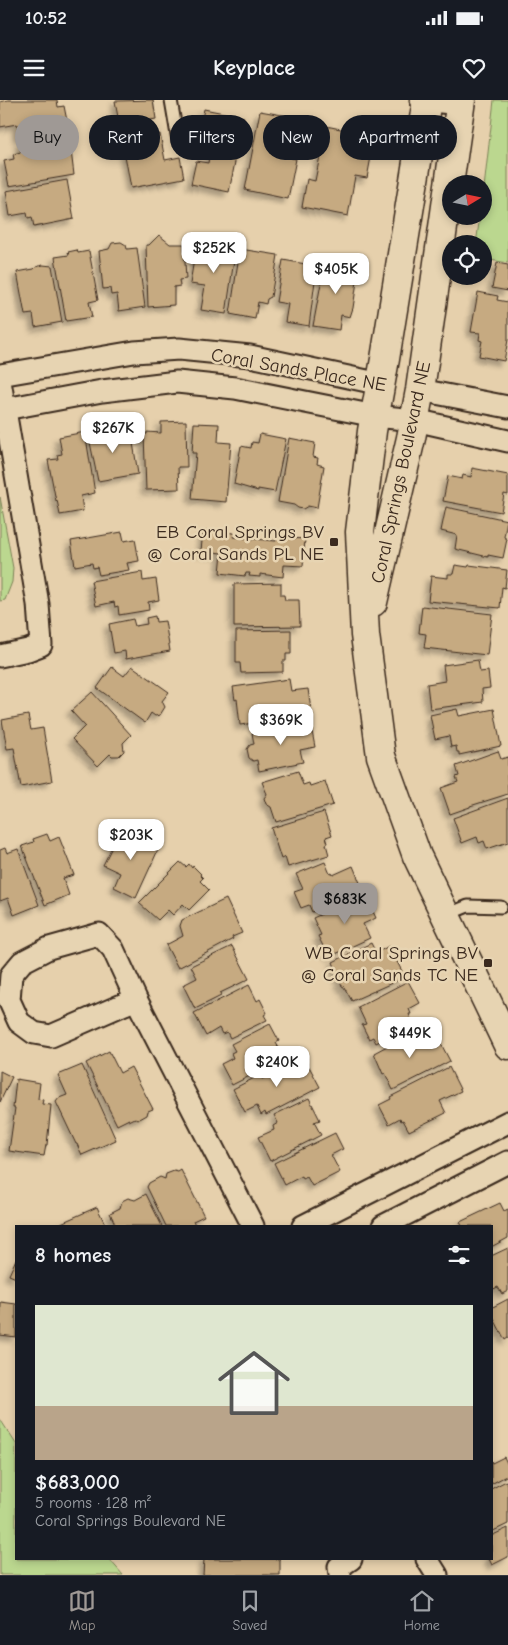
<!DOCTYPE html>
<html lang="en">
<head>
<meta charset="utf-8">
<style>
	:root { --surface:#171b24; --page:#242831; --text:#f1f3f6; --muted:#9ea1a6; --line:#363941; --accent:#9f9995 }
	body { margin:0; font-family:"Comic Neue",sans-serif; background:var(--page); color:var(--text); height:100vh; display:flex; flex-direction:column; font-size:19px; white-space:nowrap }
	* { box-sizing:border-box; margin:0 }
	p { font-size:16px; color:var(--muted) }
	.icon { flex:none; width:28px; height:28px; fill:none; stroke:currentColor; stroke-width:2; stroke-linecap:round; stroke-linejoin:round }
	.map { position:relative; flex:1; overflow:hidden }
	.side { position:absolute; left:15px; top:1125px; width:478px; height:335px; display:flex; flex-direction:column; background:var(--surface); border-radius:0px; box-shadow:0 2px 8px #0003 }
	.side>* { flex:none }
	.guide { position:absolute; left:15px; top:15px; width:479px; height:45px; display:flex; gap:10px }
	.needle { width:32px; rotate:80deg }
	.fabs { position:absolute; left:442px; top:75px; display:grid; gap:10px }
	.fabs a { display:grid; place-items:center; width:50px; height:50px; border-radius:50%; background:var(--surface); box-shadow:0 2px 8px #0003; font-size:25px }
	.price { position:absolute; translate:-50% -42px; padding:0 11px; border-radius:10px; background:#fff; color:#222; font-size:16px; line-height:32px; filter:drop-shadow(0 1px 2px #0008) }
	.price::after { content:''; position:absolute; left:50%; top:30px; width:15px; height:11px; margin-left:-8px; background:inherit; clip-path:polygon(0 0,100% 0,50% 100%) }
	.price.selected { background:var(--accent); color:#111 }
	ul { padding:0; list-style:none }
	li { display:grid; align-content:center; gap:10px; height:265px; padding:0 20px }
	li span { display:grid; place-items:center; height:155px; border-radius:0px; color:#555 }
	li>.icon { margin-inline-start:auto }
	span .icon { width:90px; height:90px; fill:#fffc; stroke-width:1 }
	li b { font-size:21px }
	h2 { display:flex; justify-content:space-between; align-items:center; height:60px; padding:0 20px; font-size:21px }
	.tag { padding:0 18px; border-radius:22px; background:var(--surface); box-shadow:0 2px 8px #0003; font-size:18px; line-height:45px }
	.tag.selected { background:var(--accent); color:#111 }
	.status { display:flex; justify-content:space-between; align-items:center; height:35px; padding:0 25px; background:var(--surface); direction:ltr }
	.status svg { height:14px; fill:currentColor }
	header { display:flex; justify-content:space-between; align-items:center; height:65px; padding:0 20px; background:var(--surface); font-size:22px; font-weight:700 }
	.tab-bar { display:flex; justify-content:space-around; align-items:center; height:70px; border-top:1px solid var(--line); background:var(--surface); font-size:14px; color:var(--muted) }
	.tab-bar a { display:grid; justify-items:center; gap:2px }
	.tab-bar .selected { color:var(--accent) }
	.map>svg:first-child { display:block }
	.green { fill:#bbd78f; stroke:#7b8056 }
	.building { fill:#c6aa81; stroke:#3b2a1e; filter:url(#shadow) }
	.lines { fill:none; stroke-linecap:round; stroke-linejoin:round }
	.service-casing { stroke:#3b2a1e; stroke-width:15 }
	.minor-casing { stroke:#3b2a1e; stroke-width:25 }
	.tertiary-casing { stroke:#3b2a1e; stroke-width:31 }
	.service { stroke:#e7d4b2; stroke-width:11 }
	.minor { stroke:#e7d4b2; stroke-width:21 }
	.tertiary { stroke:#e7d4b2; stroke-width:28 }
	.poi-dot { fill:#3b2a1e; stroke:#e7d4b2; stroke-width:2 }
	.labels { text-anchor:middle; stroke-width:5; stroke-linejoin:round; paint-order:stroke }
	.street-label { font-size:19px; fill:#3b2a1e; stroke:#e7d4b2 }
	.poi-label { font-size:19px; fill:#3b2a1e; stroke:#e7d4b2; text-anchor:end }
</style>
</head>
<body>
<div class="status"><b>10:52</b><svg viewBox="0 0 49 12"><path d="M0 12V9h3v3zM5 12V6h3v6zM10 12V3h3v9zM15 12V0h3v12zM26 1h20v11H26zM47 4h2v5h-2z"/></svg></div>
<header><svg class="icon" aria-label="menu" viewBox="0 0 24 24"><path d="M4 6h16M4 12h16M4 18h16"/></svg>Keyplace<svg class="icon" aria-label="heart" viewBox="0 0 24 24"><path d="M12 20l-8-8c-3-5 5-10 8-4 3-6 11-1 8 4z"/></svg></header>
<div class="map">
<svg width="508" height="1475" viewBox="0 0 508 1475">
	<defs>
		<filter id="shadow"><feDropShadow dx="-4.5" dy="4.5" stdDeviation="2.5" flood-color="#0004"/></filter>
	</defs>
	<rect width="100%" height="100%" fill="#e6d0ac"/>
	<filter id="ink" filterUnits="userSpaceOnUse"><feTurbulence type="fractalNoise" baseFrequency=".02" numOctaves="2"/><feDisplacementMap in="SourceGraphic" scale="10" xChannelSelector="R" yChannelSelector="G"/><feConvolveMatrix kernelMatrix="1 2 1 2 8 2 1 2 1" color-interpolation-filters="sRGB"/></filter>
	<g filter="url(#ink)">
		<!-- green -->
		<path class="green" d="M494 0H508V163L484 159V144H476L480 116H484V88Z
			M0 397 13 468 12 482 5 500 0 501Z
			M0 1319 16 1344V1459H109L123 1475H0Z"/>
		<!-- building -->
		<path class="building" d="M8 0H57L58 7 64 6 67 21 62 22 63 29 19 37 17 24 0 27V2Z
			M153 0 156 19 145 21 148 36 160 34 165 60 180 57 184 78 131 88 115 1Z
			M204 9 244 17 229 92 191 84 196 61 208 63 211 45 197 43Z
			M260 11 299 18 291 58 296 59 288 99 245 90Z
			M326 26 375 36 367 78 355 76 348 116 302 107 307 79 315 81Z
			M69 34 74 75 9 86 4 61 14 59 13 54 21 52 20 43Z
			M67 80 74 119 34 127 32 117 28 118 27 113 10 116 6 91Z
			M159 135 170 144H184L186 179 179 180 180 186 174 187V205L148 207 146 145H149Z
			M197 140 236 146 226 214 201 210 205 186 190 184Z
			M121 142 126 145 127 149 137 148 145 207 119 211 117 194 111 195 110 188 103 189 99 151 109 149 112 143Z
			M240 149 278 155 271 197 267 199 266 204 258 202 255 219 230 214Z
			M77 150 78 153 89 151 98 200 89 202 92 217 66 221 55 157 69 155 68 152Z
			M283 160 317 166 309 226 285 222 288 204 276 202Z
			M325 162 359 168 353 208 350 217 341 215 339 230 313 226Z
			M497 163 508 165V191L492 188Z
			M43 165 52 166 62 222 35 227 33 214 25 215 17 172 34 169 36 167Z
			M478 192 498 196 497 200 508 202V240L504 261 479 256 482 241 479 240 480 233 471 232Z
			M186 321 187 367H178L179 389 146 390 144 334H147V332L161 333V322Z
			M194 323 219 324 218 342 231 343 226 402 192 399 196 353H192Z
			M114 329H119L120 332 131 330 138 374 98 381 88 333Z
			M85 332 95 393 81 396 83 411 60 415 57 400 56 401 48 360 58 359 57 355 62 354 59 337Z
			M260 334 286 339 275 392 258 389V391L234 384 241 346 251 348 252 342 258 343Z
			M289 338 315 343 313 357 318 358 317 364 324 366 317 408 308 406 303 409 298 408 294 405 278 402Z
			M472 368 508 375V395L504 394 501 412 443 401 448 376 462 379 463 375 471 377Z
			M446 407 507 420 504 437 507 439 503 458 488 455V457L455 449 457 435 441 431Z
			M203 431 234 433 233 437 276 441 277 437 305 439 303 466 284 465 283 477 260 474V477L249 476 250 473H246L245 476 220 473 222 453 201 451Z
			M122 432 124 441 135 439 139 461 127 463 129 470 99 475 97 467 93 468 92 463 75 466 71 441Z
			M455 465 468 467 469 465 507 470 505 488 502 487 500 508 428 501 431 476 448 478V474H453Z
			M142 472 143 481 156 479 159 500 148 502 149 510 119 515 118 506 115 507 114 502 96 506 91 481Z
			M281 483V495H284L285 500H299L300 526 234 527V484Z
			M422 506 492 514 487 555 424 548 426 534 419 533Z
			M155 516 156 522 165 521 170 551 126 559 125 551 114 553 109 524 133 519 135 526 147 524 146 518Z
			M291 530V554H286V561H283V572L241 573 240 563H236V531Z
			M478 560 480 572 488 571 490 588 482 589 483 602 430 609 427 584 445 581 443 565Z
			M132 566 169 592 162 601 165 607 160 615 155 616 151 613 145 623 97 588 112 567 124 576Z
			M289 579 291 591 308 589 312 617 282 621V619L240 625 237 599 235 600 233 587Z
			M92 592 131 635 123 643 124 651 119 656H112L110 654 98 666 72 639 85 626 71 611Z
			M457 609 459 616 494 609 501 646 459 655V652H457L456 646 451 647 449 636 435 639 430 615Z
			M28 615 31 630 43 628 52 681 21 687 14 648 7 649 2 620Z
			M310 621 315 647 300 650 303 662 259 671 257 660 253 661 249 658 247 649 250 645 254 644 252 633Z
			M498 651 501 659 508 657V675H507L508 694 470 706V707L450 714 441 688 458 682 456 677 459 676 456 666Z
			M298 671 303 685 309 683 310 686 325 681 333 705 276 722 271 707 266 704 264 698 267 694 262 682Z
			M508 698V742L487 749 484 741 479 743 477 737 462 743 453 718Z
			M324 712 332 735 326 737 328 743 326 744 329 755 288 767 285 757 281 759 271 728Z
			M123 727 153 741 151 747 158 750 136 798 114 787 120 773 103 765 116 739 117 740Z
			M47 734 50 741 59 737 74 775 63 778 69 795 45 805 22 746 34 742 33 739Z
			M5 748 7 753 18 749 39 805 14 815 8 798 0 801V750Z
			M180 762 186 767 189 764 192 768 193 766 201 774 200 775 203 778 200 781 209 790 189 810 183 804 173 815 168 810 158 820 139 803Z
			M325 762 330 774 332 773 333 775 353 766 363 790 312 812 309 805 301 808 294 792 303 789 296 774Z
			M365 794 376 818 363 824 370 838 331 856 327 849 325 850 318 836 321 835 313 818Z
			M226 799 242 833 232 837 233 839 178 868 166 845 183 836 180 826 182 820Z
			M371 843 376 853 389 846 405 877 352 901 344 887 342 886 333 862Z
			M232 846 249 879 220 893 221 896 195 909 183 885 197 878 191 866Z
			M408 881 420 903 409 909 411 914H409L413 924 376 943 373 937 369 939 362 925 366 924 358 907Z
			M249 885 257 901 260 899 267 913 264 915 267 920 230 938 227 932 222 934 219 928 206 936 194 913Z
			M270 924 279 941 276 943 285 958 232 985 221 964 233 958 231 953 235 951 231 944Z
			M410 932 418 935 421 940 424 937 427 943 438 938 450 961 393 990 385 973 383 974 374 953 400 939 402 936Z
			M109 951 120 973 131 967 153 1009 148 1011 147 1015 138 1020 135 1018 129 1021V1019L117 1025 86 963Z
			M304 957 320 987 266 1015 265 1012 261 1015 257 1006 245 1012 233 989 260 975 262 979Z
			M82 965 116 1040 82 1055 77 1044H76L56 1002 59 998 67 995 58 975Z
			M449 967 461 991 440 1001 446 1013 409 1031 403 1020 401 1021 400 1018 389 1024 379 1005 391 999 390 997Z
			M0 971 12 977 0 1002Z
			M16 979 40 983 38 999 43 1000 42 1004 51 1005 47 1045H46L44 1056 9 1051 15 1008H13Z
			M309 998 320 1020 314 1022 321 1035 270 1061 258 1037 274 1030 273 1026 278 1023 274 1015Z
			M335 1033 343 1049 331 1055 340 1072 312 1086 307 1077 303 1079 302 1076 285 1085 274 1063Z
			M181 1070 204 1116 193 1121 196 1126H166L147 1087 149 1083 160 1077 165 1079 166 1074 174 1071 178 1072Z
			M146 1094 162 1126H116L110 1113 120 1108 122 1101 128 1098 135 1100Z
			M500 1103 504 1111 508 1109V1138L491 1147V1126H462L460 1122Z
			M97 1107 106 1126H62L61 1123Z
			M508 1148V1191L502 1194 498 1187 491 1190V1156Z
			M16 1159V1178L9 1175Z
			M508 1199V1238L505 1240 491 1213V1208Z
			M1 1202 16 1204V1237L0 1235Z
			M504 1357 508 1365V1375L491 1384V1361L492 1363Z
			M506 1381 508 1385V1424L491 1432V1389Z
			M508 1428V1457L492 1465 489 1459H491V1436Z
			M204 1459H280V1475H203Z"/>
		<g class="lines">
			<defs>
				<path id="service" d="M171 0 178 41
					M446 815 468 806 501 807"/>
				<path id="minor" d="M421 0 461 4
					M0 275 134 252 179 249 250 256 381 284
					M0 281 38 504 41 545 28 550 0 556
					M420 290 508 307
					M5 309 102 291 177 282 235 288 375 316 415 320 508 341
					M136 899 51 936 34 933 19 922 9 900 11 875 22 862 49 848 99 834 113 849 136 899 253 1126
					M303 1126 508 1022
					M383 1126 508 1062
					M427 1459 437 1475
					M340 1475 339 1467 351 1459"/>
				<path id="tertiary" d="M427 0 385 259 372 331 360 432 365 535 381 656 417 756 508 945
					M373 502 411 338 420 290 461 0"/>
			</defs>
			<!-- service casing -->
			<use href="#service" class="service-casing"/>
			<!-- minor casing -->
			<use href="#minor" class="minor-casing"/>
			<!-- tertiary casing -->
			<use href="#tertiary" class="tertiary-casing"/>
			<!-- service -->
			<use href="#service" class="service"/>
			<!-- minor -->
			<use href="#minor" class="minor"/>
			<!-- tertiary -->
			<use href="#tertiary" class="tertiary"/>
		</g>
	</g>
	<!-- markers -->
	<g class="poi-dot">
		<rect x="329" y="437" width="10" height="10" rx="2.5"/>
		<rect x="483" y="858" width="10" height="10" rx="2.5"/>
	</g>
	<g class="labels">
		<!-- street labels -->
		<g class="street-label">
			<text transform="translate(299 269) rotate(10)" y="7">Coral Sands Place NE</text>
			<text transform="translate(400 372) rotate(-78)" y="7">Coral Springs Boulevard NE</text>
		</g>
		<!-- poi labels -->
		<g class="poi-label">
			<text x="324" y="438">EB Coral Springs BV<tspan x="324" dy="22">@ Coral Sands PL NE</tspan></text>
			<text x="478" y="859">WB Coral Springs BV<tspan x="478" dy="22">@ Coral Sands TC NE</tspan></text>
		</g>
	</g>
</svg>
<div class="fabs">
<a><svg class="needle" viewBox="-14 -14 28 28"><path d="M0-13l5 13h-10z" fill="#e53935"/><path d="M0 13l5-13h-10z" fill="#9ea1a6"/></svg></a>
<a><svg class="icon" aria-label="locate" viewBox="0 0 24 24"><circle cx="12" cy="12" r="6"/><path d="M12 2v4M12 18v4M2 12h4M18 12h4"/></svg></a>
</div>
<b class="price" style="left:214px;top:174px">$252K</b>
<b class="price" style="left:336px;top:195px">$405K</b>
<b class="price" style="left:113px;top:354px">$267K</b>
<b class="price" style="left:281px;top:646px">$369K</b>
<b class="price" style="left:131px;top:761px">$203K</b>
<b class="price selected" style="left:345px;top:825px">$683K</b>
<b class="price" style="left:410px;top:959px">$449K</b>
<b class="price" style="left:277px;top:988px">$240K</b>
<div class="guide">
<a class="tag selected">Buy</a>
<a class="tag">Rent</a>
<a class="tag">Filters</a>
<a class="tag">New</a>
<a class="tag">Apartment</a>
</div>
<section class="side">
<h2>8 homes<svg class="icon" aria-label="filters" viewBox="0 0 24 24"><path d="M4 7h16M4 17h16"/><circle cx="9" cy="7" r="2"/><circle cx="15" cy="17" r="2"/></svg></h2>
<ul>
<li><span style="background:linear-gradient(#dfe7d0 65%,#b9a48a 0)"><svg class="icon" aria-label="home" viewBox="0 0 24 24"><path d="M3 11l9-7 9 7M6 9v11h12V9"/></svg></span><div><b>$683,000</b><p>5 rooms · 128 m²</p><p>Coral Springs Boulevard NE</p></div></li>
</ul>
</section>
</div>
<nav class="tab-bar">
<a class="selected"><svg class="icon" aria-label="map" viewBox="0 0 24 24"><path d="M3 6l6-2 6 2 6-2v14l-6 2-6-2-6 2zM9 4v14M15 6v14"/></svg>Map</a>
<a><svg class="icon" aria-label="saved" viewBox="0 0 24 24"><path d="M7 4h10v16l-5-4-5 4z"/></svg>Saved</a>
<a><svg class="icon" aria-label="home" viewBox="0 0 24 24"><path d="M3 11l9-7 9 7M6 9v11h12V9"/></svg>Home</a>
</nav>
</body>
</html>
